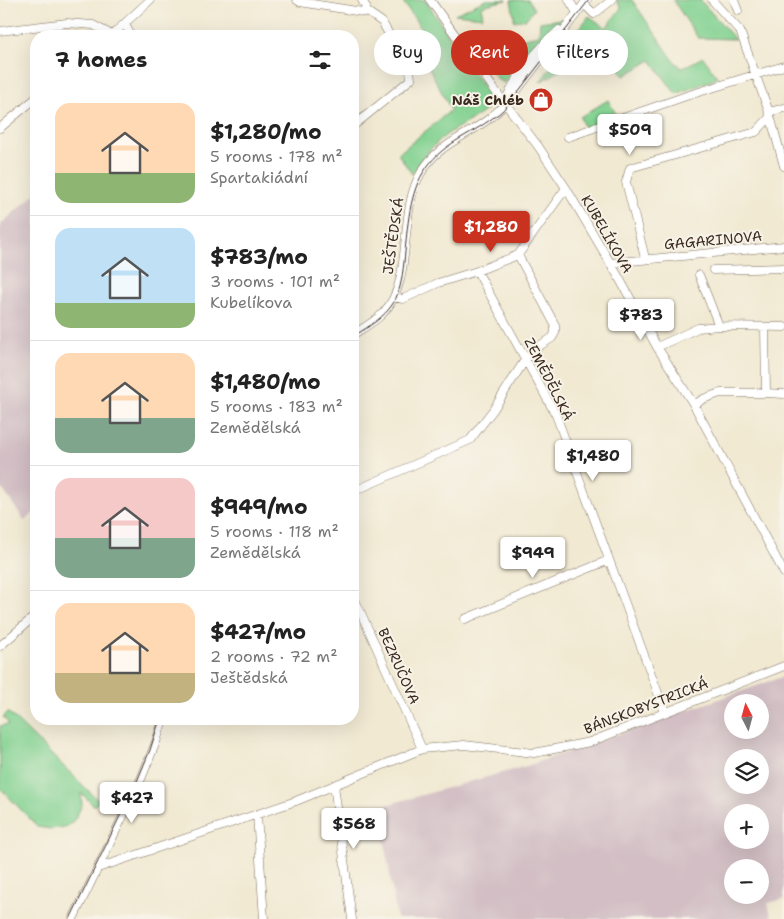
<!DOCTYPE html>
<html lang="en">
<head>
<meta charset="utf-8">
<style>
	:root { --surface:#fff; --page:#f2f2f2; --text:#222; --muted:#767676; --line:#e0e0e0; --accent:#c8321e }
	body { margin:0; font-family:"Shantell Sans",sans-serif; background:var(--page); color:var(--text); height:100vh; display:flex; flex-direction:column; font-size:19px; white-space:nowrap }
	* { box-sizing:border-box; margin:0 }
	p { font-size:16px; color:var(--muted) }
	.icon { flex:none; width:28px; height:28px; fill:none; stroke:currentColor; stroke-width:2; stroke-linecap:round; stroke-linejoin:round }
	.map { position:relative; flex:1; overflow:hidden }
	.drawer { position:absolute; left:30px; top:30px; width:329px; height:695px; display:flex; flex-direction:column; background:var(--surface); border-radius:20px; box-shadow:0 5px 20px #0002 }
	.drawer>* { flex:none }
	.top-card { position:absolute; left:374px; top:30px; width:335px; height:45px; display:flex; gap:10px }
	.needle { width:32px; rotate:354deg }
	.controls { position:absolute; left:724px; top:694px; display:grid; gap:10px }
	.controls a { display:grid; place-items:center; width:45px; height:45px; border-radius:50%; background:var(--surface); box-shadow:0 5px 20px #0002; font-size:25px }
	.price { position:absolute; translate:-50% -42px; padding:0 11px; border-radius:5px; background:#fff; color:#222; font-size:16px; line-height:32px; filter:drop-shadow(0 1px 2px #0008) }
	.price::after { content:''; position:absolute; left:50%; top:30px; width:15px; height:11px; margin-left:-8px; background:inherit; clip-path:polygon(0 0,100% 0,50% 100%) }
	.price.selected { background:var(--accent); color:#fff }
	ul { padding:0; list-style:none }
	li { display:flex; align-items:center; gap:15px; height:125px; padding:0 25px }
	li+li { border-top:1px solid var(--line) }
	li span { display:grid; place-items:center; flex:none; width:140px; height:100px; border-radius:15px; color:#555 }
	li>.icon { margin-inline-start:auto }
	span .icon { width:60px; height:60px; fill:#fffc; stroke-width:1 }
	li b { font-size:21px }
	h2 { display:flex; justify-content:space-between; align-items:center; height:60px; padding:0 25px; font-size:21px }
	.chip { padding:0 18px; border-radius:22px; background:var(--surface); box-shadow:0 5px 20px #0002; font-size:18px; line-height:45px }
	.chip.selected { background:var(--accent); color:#fff }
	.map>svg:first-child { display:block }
	.industrial { fill:#d2bec4; fill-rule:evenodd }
	.park { fill:#82d191; stroke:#5e7e58 }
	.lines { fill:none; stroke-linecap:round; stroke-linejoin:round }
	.minor-casing { stroke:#7b6d5d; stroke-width:9 }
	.minor { stroke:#fff; stroke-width:8 }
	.tram { stroke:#3b2a1e; stroke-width:1 }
	.labels { text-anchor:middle; stroke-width:4; stroke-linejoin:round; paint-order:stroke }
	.poi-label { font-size:14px; font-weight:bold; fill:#3b2a1e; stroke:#f7f3e8; text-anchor:end }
	.street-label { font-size:14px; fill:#3b2a1e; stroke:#f7f3e8 }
</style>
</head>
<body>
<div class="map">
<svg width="784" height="919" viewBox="0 0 784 919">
	<rect width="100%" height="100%" fill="#f7f3e8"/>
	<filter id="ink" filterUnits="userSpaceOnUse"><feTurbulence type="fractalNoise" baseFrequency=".02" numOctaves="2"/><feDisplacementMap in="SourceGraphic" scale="10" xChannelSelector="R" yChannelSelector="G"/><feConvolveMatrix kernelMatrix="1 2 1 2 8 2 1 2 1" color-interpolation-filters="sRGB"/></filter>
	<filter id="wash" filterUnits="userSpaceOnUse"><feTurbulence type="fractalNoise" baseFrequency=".0096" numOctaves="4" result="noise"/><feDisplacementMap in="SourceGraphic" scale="20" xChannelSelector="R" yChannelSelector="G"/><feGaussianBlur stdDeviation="1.12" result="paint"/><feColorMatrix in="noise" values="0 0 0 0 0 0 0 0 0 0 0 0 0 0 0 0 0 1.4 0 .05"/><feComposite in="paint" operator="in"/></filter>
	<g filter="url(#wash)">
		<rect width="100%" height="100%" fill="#f1e9d2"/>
		<!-- industrial -->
		<path class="industrial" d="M36 193V511L25 521 0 486V225Z
			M782 677 784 680V899L768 903 771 917 764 919H397L379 807 527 766ZM732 702H760V730H732ZM732 758H760V785H732ZM732 812H760V840H732ZM732 868H760V895H732Z"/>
		<!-- park -->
		<path class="park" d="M402 0H425L490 97 492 103C480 118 461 124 446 135 431 146 422 159 412 174L398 154 451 110 426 62 435 49Z
			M486 0H507L481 6 483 17 455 14Z
			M511 0H528L534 9 526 19 514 21V16Z
			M616 0H632L674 61 682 68 703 57 718 78 676 94 651 60 624 76 603 47 540 82 589 16 606 28 621 8Z
			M673 0H700L735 39 698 38Z
			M563 19 505 83 498 80 476 48 539 35 540 22Z
			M608 100 617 116 584 127 580 117Z
			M8 712 99 801 94 806 81 793 82 805 75 819 68 826 60 828 51 829 38 827 0 788V726L9 724 3 717Z"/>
	</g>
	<g filter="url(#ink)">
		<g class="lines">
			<defs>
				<path id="minor" d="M297 0 300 2 369 13 382 22 410 71 411 79 352 127
					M362 0 366 7
					M430 0 494 89 538 146 566 188 618 276 657 347 694 405 774 554 784 573
					M569 0 577 13
					M712 0 740 31 769 112 784 166
					M734 0 738 11
					M584 4 594 14 612 0
					M125 24 131 36
					M0 31 67 23 93 25 112 35
					M111 36 150 0
					M508 95C520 70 539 48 559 30
					M769 112 784 108
					M0 128 36 98
					M568 137 689 95 784 66
					M645 258 626 182 630 168 756 132 770 117
					M610 263 784 246
					M713 270 784 268
					M477 271 556 415 665 712
					M699 275 719 326
					M394 297 403 299 438 283 477 271 518 255 566 188
					M765 327 766 393
					M352 335C363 328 375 322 383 313 415 281 397 213 421 173 438 143 467 137 491 117 510 102 524 81 538 63 555 42 571 21 587 0
					M657 347 698 328 719 326 784 327
					M694 405 703 399 720 393H766L784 394
					M352 492 470 440 493 410 525 360 536 348 552 338 555 333V325L518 255
					M352 593 422 749
					M465 619 609 560
					M0 646 36 615
					M334 785 352 919
					M257 815 264 919
					M98 868 296 801 422 749 464 745 534 753 590 742 784 666
					M73 919 141 779 156 742 163 719"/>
			</defs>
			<!-- minor casing -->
			<use href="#minor" class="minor-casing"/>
			<!-- minor -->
			<use href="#minor" class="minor"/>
			<!-- tram -->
			<path class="tram" d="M352 337C365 329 379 321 389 309 400 296 402 279 404 262 407 235 408 197 423 173 441 143 468 137 494 117 501 113 506 107 511 101L589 0
				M70 919 138 779 150 750 160 719"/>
		</g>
	</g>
	<!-- icons -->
	<defs>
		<symbol id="shop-disc" viewBox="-11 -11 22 22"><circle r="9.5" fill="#c8321e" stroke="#f7f3e8"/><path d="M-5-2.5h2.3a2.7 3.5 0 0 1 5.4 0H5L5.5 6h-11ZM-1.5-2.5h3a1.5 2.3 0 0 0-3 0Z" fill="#fff"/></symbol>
	</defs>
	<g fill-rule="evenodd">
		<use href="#shop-disc" x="527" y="86" width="28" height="28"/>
	</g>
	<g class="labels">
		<!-- poi labels -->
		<g class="poi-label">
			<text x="524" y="105">Náš Chléb</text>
		</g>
		<!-- street labels -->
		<g class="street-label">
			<text transform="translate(607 234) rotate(60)" y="5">KUBELÍKOVA</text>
			<text transform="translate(393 236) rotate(-82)" y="5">JEŠTĚDSKÁ</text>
			<text transform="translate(713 240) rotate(-5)" y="5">GAGARINOVA</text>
			<text transform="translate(549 379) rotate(63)" y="5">ZEMĚDĚLSKÁ</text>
			<text transform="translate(399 666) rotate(66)" y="5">BEZRUČOVA</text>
			<text transform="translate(646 706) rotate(-21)" y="5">BÁNSKOBYSTRICKÁ</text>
		</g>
	</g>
</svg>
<div class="controls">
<a><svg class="needle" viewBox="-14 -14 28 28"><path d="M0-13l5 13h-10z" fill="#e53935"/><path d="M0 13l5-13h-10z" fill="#767676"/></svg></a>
<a><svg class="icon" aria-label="layers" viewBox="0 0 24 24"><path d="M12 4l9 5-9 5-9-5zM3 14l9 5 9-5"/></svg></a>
<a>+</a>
<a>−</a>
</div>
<b class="price" style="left:630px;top:156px">$509</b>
<b class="price selected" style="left:491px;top:253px">$1,280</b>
<b class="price" style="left:641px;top:341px">$783</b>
<b class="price" style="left:593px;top:482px">$1,480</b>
<b class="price" style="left:533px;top:579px">$949</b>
<b class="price" style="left:132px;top:824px">$427</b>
<b class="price" style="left:354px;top:850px">$568</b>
<div class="top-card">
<a class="chip">Buy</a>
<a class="chip selected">Rent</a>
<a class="chip">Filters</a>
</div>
<section class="drawer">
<h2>7 homes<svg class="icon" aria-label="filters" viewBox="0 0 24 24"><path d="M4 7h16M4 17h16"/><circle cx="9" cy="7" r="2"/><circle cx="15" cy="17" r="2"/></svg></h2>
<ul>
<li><span style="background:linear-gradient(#ffd9b3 70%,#8fb573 0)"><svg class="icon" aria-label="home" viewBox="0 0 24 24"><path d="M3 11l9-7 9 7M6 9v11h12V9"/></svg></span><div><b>$1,280/mo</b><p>5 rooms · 178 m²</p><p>Spartakiádní</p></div></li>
<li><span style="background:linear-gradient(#bfe0f5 75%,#8fb573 0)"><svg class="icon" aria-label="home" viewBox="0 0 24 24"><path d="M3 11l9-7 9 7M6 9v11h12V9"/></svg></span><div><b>$783/mo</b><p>3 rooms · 101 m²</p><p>Kubelíkova</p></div></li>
<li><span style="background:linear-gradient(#ffd9b3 65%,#7fa58c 0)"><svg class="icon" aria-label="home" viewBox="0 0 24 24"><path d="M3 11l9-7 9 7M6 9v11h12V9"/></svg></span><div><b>$1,480/mo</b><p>5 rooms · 183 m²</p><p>Zemědělská</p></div></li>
<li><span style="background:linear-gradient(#f6c9c9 60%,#7fa58c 0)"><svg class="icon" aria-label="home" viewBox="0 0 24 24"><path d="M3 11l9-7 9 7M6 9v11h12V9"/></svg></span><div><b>$949/mo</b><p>5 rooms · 118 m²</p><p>Zemědělská</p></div></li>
<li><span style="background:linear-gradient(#ffd9b3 70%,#c2b280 0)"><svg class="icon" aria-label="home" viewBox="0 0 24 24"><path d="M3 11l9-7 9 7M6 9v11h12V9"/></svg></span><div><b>$427/mo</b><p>2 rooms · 72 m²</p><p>Ještědská</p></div></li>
</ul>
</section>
</div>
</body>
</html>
